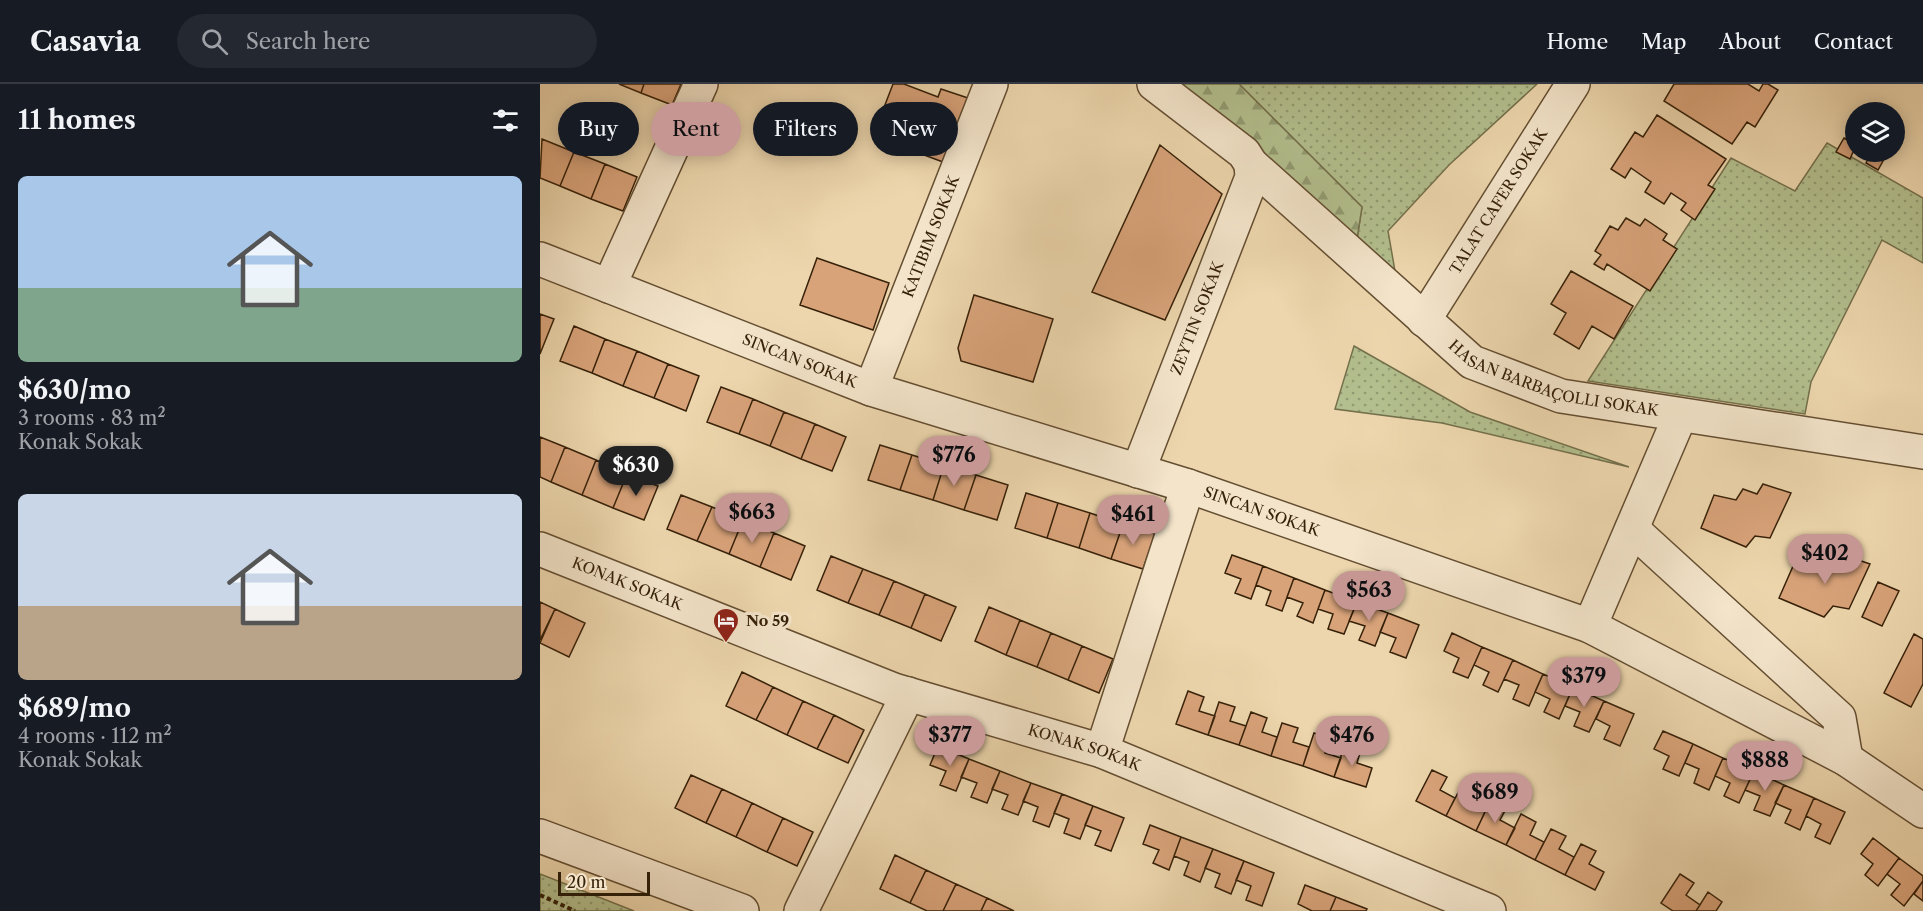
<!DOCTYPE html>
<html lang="en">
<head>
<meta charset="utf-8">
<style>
	:root { --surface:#171b24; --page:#242831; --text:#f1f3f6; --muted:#9ea1a6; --line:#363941; --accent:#c59692 }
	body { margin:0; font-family:"Libre Caslon Text",serif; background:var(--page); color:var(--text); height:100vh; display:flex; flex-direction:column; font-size:22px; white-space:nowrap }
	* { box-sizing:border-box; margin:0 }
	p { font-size:20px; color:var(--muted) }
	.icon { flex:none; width:33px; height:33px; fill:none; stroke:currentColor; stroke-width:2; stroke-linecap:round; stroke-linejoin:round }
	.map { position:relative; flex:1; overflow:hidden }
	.side { display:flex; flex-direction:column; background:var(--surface); width:540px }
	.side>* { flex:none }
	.guide { position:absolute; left:18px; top:18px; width:570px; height:54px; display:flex; gap:12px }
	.fabs { position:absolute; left:1305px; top:18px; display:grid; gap:12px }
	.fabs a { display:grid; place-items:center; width:60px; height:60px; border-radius:50%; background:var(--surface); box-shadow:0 3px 15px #0003; font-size:30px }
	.scale { position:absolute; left:18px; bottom:15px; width:92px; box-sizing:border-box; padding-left:6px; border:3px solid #362109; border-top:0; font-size:16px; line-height:21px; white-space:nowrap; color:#362109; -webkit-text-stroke:4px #f3e4ca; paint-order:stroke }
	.price { position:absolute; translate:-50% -51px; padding:0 14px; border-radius:21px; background:var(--accent); color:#111; font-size:20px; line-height:39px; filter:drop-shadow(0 2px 3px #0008) }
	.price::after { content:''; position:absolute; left:50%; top:36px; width:18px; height:14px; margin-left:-9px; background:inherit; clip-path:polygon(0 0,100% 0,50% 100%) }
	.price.selected { background:#222; color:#fff }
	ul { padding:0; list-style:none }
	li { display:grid; align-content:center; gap:12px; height:318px; padding:0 18px }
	li span { display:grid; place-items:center; height:186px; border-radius:9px; color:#555 }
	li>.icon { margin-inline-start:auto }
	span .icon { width:108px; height:108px; fill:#fffc; stroke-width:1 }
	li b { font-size:26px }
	h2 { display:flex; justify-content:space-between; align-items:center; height:72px; padding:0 18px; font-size:26px }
	.tag { padding:0 21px; border-radius:27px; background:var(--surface); box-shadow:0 3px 15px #0003; font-size:21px; line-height:54px }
	.tag.selected { background:var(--accent); color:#111 }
	header { display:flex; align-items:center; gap:36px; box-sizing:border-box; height:84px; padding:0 30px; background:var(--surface); border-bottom:2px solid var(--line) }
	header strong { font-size:28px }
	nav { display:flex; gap:33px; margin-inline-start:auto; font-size:21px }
	.search { width:420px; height:54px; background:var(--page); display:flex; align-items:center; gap:15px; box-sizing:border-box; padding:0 21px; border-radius:33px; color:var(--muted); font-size:22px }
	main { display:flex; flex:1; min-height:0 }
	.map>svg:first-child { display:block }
	.green { fill:url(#green-dots); stroke:#74704c; stroke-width:1.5 }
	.forest { fill:url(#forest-firs); stroke:#74704c; stroke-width:1.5 }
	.building { fill:#d9a37a; stroke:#362109; stroke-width:1.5 }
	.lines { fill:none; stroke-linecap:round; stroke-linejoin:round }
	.minor-casing { stroke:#644e32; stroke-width:36 }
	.path { stroke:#362109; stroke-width:4; stroke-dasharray:4.5 3; stroke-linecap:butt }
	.minor { stroke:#f3e4ca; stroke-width:33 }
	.labels { text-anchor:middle; stroke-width:6; stroke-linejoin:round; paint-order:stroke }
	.street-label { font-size:15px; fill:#362109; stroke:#f3e4ca }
	.poi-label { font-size:15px; font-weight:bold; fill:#362109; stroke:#f3e4ca; text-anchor:start }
</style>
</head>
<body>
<header>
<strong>Casavia</strong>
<div class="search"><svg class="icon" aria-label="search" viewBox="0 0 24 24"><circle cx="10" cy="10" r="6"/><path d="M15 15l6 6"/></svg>Search here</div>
<nav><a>Home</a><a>Map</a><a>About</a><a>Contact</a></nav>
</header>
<main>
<section class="side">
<h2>11 homes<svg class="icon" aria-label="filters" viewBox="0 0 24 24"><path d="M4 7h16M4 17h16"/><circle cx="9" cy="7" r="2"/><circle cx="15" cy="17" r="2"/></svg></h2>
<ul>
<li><span style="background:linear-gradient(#a9c7e8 60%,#7fa58c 0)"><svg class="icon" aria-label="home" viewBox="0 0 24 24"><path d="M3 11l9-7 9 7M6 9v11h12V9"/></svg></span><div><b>$630/mo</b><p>3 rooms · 83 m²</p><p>Konak Sokak</p></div></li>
<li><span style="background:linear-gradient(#c9d6e8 60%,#b9a48a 0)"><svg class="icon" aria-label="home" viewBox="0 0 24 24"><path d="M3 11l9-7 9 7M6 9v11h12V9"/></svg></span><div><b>$689/mo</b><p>4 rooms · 112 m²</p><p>Konak Sokak</p></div></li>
</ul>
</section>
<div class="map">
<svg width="1383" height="827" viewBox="0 0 1383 827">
	<defs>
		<pattern id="green-dots" width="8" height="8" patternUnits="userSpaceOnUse" patternTransform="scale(1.5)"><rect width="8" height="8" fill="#b3bf8e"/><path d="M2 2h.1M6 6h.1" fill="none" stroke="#929b72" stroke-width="1.8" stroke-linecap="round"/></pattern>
		<pattern id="forest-firs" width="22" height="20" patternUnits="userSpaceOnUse" patternTransform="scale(1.5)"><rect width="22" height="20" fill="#b3bf8e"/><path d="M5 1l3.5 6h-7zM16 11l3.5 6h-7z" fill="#929b72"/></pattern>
	</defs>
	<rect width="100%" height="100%" fill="#edd6ad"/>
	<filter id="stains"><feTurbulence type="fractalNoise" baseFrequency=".00333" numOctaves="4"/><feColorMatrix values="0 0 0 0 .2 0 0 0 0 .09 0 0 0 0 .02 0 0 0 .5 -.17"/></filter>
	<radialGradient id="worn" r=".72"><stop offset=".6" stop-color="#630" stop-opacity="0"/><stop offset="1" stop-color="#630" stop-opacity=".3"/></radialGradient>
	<!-- green -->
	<path class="green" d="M699 0H997L909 81 848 147 855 187 817 155 822 123Z
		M1287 59 1383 114V179L1342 156 1271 298 1265 330 1048 297 1191 74 1255 107Z
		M814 262 930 328 1089 383 902 339 795 325Z
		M0 790 94 827H0Z"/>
	<!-- forest -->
	<path class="forest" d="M634 0H699L822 123 817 155Z"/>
	<!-- building -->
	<path class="building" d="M79 0H104L101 9Z
		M104 0H141L132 21 101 9Z
		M353 0H364L398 13 401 5 428 14 403 78 333 52Z
		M1134 0H1208L1219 7 1223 0H1228L1238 6 1215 43 1207 38 1192 60 1124 17Z
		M1117 31 1186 75 1168 101 1175 105 1155 136 1141 126 1146 119 1131 109 1124 120 1105 108 1111 98 1091 84 1085 94 1071 85 1095 48 1103 53Z
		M1354 40 1361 44 1354 56Z
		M1304 54 1316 61 1310 75 1296 68Z
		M2 55 34 68 20 102 0 94Z
		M620 61 682 110 625 236 552 208Z
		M34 68 65 80 51 115 20 102Z
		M1332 68H1348L1338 86 1326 79Z
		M65 80 97 93 83 127 51 115Z
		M1086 134 1100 142 1105 135 1127 150 1123 156 1137 165 1110 207 1067 180 1064 186 1054 180 1061 171 1055 167 1070 142 1078 146Z
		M277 174 349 199 333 246 260 221Z
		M1031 187 1093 222 1074 255 1052 242 1039 265 1014 250 1026 229 1011 220Z
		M434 211 513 235 493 298 421 277 418 264Z
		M0 230 14 235 0 270Z
		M34 242 65 255 52 289 20 277Z
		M65 255 97 267 83 302 52 289Z
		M97 267 128 280 114 314 83 302Z
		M128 280 159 292 146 327 114 314Z
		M181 303 213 315 199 350 167 338Z
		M213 315 244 328 230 362 199 350Z
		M244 328 275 340 261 375 230 362Z
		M275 340 306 353 292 387 261 375Z
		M0 353 25 363 11 398 0 393Z
		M340 361 372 371 360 406 328 396Z
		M25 363 56 376 42 411 11 398Z
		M372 371 404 381 393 416 360 406Z
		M56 376 87 390 73 424 42 411Z
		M404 381 436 391 424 426 393 416Z
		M87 390 118 402 104 436 73 424Z
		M436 391 468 401 457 436 424 426Z
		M1223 400 1251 409 1230 454 1215 452 1206 463 1161 444 1174 411 1196 416 1203 405 1217 410Z
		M486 409 518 419 507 454 475 444Z
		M141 411 172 423 157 457 127 445Z
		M518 419 550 429 539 464 507 454Z
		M172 423 203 436 189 470 157 457Z
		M550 429 583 440 571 475 539 464Z
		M203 436 234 449 220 483 189 470Z
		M583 440 615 450 603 485 571 475Z
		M234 449 265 462 251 496 220 483Z
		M1301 470 1330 480 1309 525 1293 522 1284 533 1239 514 1254 480 1275 486 1281 476 1295 481Z
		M692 471 723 482 711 515 695 509 701 495 685 489Z
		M291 472 323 485 308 519 277 506Z
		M723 482 754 494 742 527 726 521 731 507 716 501Z
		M323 485 354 497 339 531 308 519Z
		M754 494 785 506 773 539 757 532 763 519 747 513Z
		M354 497 385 510 371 544 339 531Z
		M1338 498 1359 507 1342 542 1322 533Z
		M785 506 817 518 804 550 788 545 793 530 778 525Z
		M385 510 416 523 401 557 371 544Z
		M0 518 15 525 0 556Z
		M817 518 848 529 835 562 819 556 825 542 809 537Z
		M449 523 480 536 466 571 435 557Z
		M15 525 45 539 29 573 0 559Z
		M848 529 879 541 866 574 850 568 856 554 840 548Z
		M480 536 511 549 497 583 466 571Z
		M511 549 542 562 528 596 497 583Z
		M912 549 942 563 928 594 913 588 919 574 904 567Z
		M1374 550 1383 555V600L1371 623 1344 609Z
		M542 562 573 575 559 609 528 596Z
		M942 563 973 576 958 608 943 601 949 588 934 581Z
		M973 576 1003 590 989 622 973 615 979 601 964 595Z
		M202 588 233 603 216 636 186 622Z
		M1003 590 1033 603 1019 635 1004 628 1010 615 995 608Z
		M233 603 263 617 247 651 216 636Z
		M1033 603 1064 617 1049 648 1034 642 1040 628 1025 622Z
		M648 607 664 613 659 627 675 632 668 651 636 640Z
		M263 617 294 631 277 665 247 651Z
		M1064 617 1094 630 1080 662 1064 655 1070 642 1056 635Z
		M679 618 695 623 690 637 706 642 699 661 668 651Z
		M711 628 727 634 722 648 737 653 731 672 699 661Z
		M294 631 324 646 308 679 277 665Z
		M742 639 758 644 753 658 769 663 763 682 731 672Z
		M1123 647 1153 660 1139 692 1123 685 1129 672 1114 665Z
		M774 649 790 654 785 669 801 674 794 693 763 682Z
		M805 660 821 665 817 679 832 684 826 703 794 693Z
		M1153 660 1183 674 1169 706 1154 699 1159 685 1145 679Z
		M398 662 429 675 416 707 400 701 406 687 390 681Z
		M1183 674 1214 687 1199 719 1184 712 1190 699 1175 692Z
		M429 675 460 687 447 719 431 713 437 699 421 693Z
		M892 686 907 693 900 706 915 714 906 732 876 717Z
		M460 687 491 699 478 731 462 725 468 711 452 705Z
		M1214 687 1244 701 1230 732 1214 726 1220 712 1205 706Z
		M151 691 182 705 166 739 135 724Z
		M491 699 522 710 509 743 493 737 498 723 483 717Z
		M922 701 937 708 930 721 945 728 936 747 906 732Z
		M1244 701 1274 714 1260 746 1245 739 1251 726 1235 719Z
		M182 705 212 719 196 753 166 739Z
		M522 710 553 722 540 755 524 749 529 735 514 729Z
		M1274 714 1305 728 1290 760 1275 753 1281 740 1266 732Z
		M951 715 967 723 960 736 975 744 966 761 936 747Z
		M212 719 243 734 227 768 196 753Z
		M553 722 584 734 571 767 555 761 561 747 545 741Z
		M981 730 996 738 990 751 1004 758 995 776 966 761Z
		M243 734 273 748 257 782 227 768Z
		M610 741 641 753 629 786 613 779 619 766 603 760Z
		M1011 745 1026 752 1019 765 1034 773 1025 791 995 776Z
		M641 753 673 765 660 798 644 791 649 778 634 772Z
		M1333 754 1359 774 1338 802 1325 791 1333 780 1321 770Z
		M1041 760 1056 767 1049 780 1064 788 1055 806 1025 791Z
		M673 765 704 777 691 810 675 803 680 790 665 784Z
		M355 771 386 786 370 819 340 805Z
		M1359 774 1383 792V797L1364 822 1351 811 1360 800 1347 790Z
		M704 777 734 789 722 822 706 816 711 802 696 796Z
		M386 786 416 800 403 827H387L370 819Z
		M1140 790 1154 799 1146 811 1160 821 1156 827H1133L1121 819Z
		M1383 797V817L1374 810Z
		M416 800 447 814 441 827H403Z
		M765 801 796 813 790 827H772L758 820Z
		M1168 808 1182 818 1176 827H1156Z
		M796 813 827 825 826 827H790Z
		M447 814 474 827H441Z"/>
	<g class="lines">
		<defs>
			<g id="minor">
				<path id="s1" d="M614 0 704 69 711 80 932 278 1021 312 1383 368"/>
				<path id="s2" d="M0 175 331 305 648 402 1050 542 1306 675 1383 727"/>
				<path d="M69 202 161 0"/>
				<path id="s3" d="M884 236 1033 0"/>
				<path id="s4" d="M331 305 451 0"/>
				<path id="s5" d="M598 387 712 93 711 80"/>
				<path d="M1092 445 1299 634 1306 675"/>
				<path id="s6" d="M0 465 354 606 562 667 949 827"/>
				<path d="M1050 542 1140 332"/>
				<path d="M562 667 648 402"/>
				<path d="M0 752 202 827"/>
				<path d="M261 827 368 610"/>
			</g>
		</defs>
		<!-- minor casing -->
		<use href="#minor" class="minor-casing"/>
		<!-- path -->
		<path class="path" d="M0 811 35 827"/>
		<!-- minor -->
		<use href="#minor" class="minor"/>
	</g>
	<!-- icons -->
	<defs>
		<symbol id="hotel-pin" viewBox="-11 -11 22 30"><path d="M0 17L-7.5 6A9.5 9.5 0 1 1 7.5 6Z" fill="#8f2418" stroke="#f3e4ca"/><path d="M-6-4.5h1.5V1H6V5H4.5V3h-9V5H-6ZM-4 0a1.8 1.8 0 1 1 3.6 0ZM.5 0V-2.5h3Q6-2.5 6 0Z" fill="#fff"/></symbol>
	</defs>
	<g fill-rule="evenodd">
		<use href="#hotel-pin" x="171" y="522" width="30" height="40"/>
	</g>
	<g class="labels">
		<!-- street labels -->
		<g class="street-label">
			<text dy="5" stroke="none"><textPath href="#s3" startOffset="140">TALAT CAFER SOKAK</textPath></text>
			<text dy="5" stroke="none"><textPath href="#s4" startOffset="164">KATIBIM SOKAK</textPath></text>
			<text dy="5" stroke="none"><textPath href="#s5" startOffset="164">ZEYTIN SOKAK</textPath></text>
			<text dy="5" stroke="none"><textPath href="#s2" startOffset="279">SINCAN SOKAK</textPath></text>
			<text dy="5" stroke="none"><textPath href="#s1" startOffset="506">HASAN BARBAÇOLLI SOKAK</textPath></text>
			<text dy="5" stroke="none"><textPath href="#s2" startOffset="765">SINCAN SOKAK</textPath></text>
			<text dy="5" stroke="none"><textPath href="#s6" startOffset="94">KONAK SOKAK</textPath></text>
			<text dy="5" stroke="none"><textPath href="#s6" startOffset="580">KONAK SOKAK</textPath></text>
		</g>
		<!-- poi labels -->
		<g class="poi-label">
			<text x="206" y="542">No 59</text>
		</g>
	</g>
	<rect width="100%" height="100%" filter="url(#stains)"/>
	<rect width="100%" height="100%" fill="url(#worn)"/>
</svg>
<div class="fabs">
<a><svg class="icon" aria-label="layers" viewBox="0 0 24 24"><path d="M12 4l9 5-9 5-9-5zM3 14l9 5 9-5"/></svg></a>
</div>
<div class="scale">20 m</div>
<b class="price" style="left:414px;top:403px">$776</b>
<b class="price selected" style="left:96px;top:413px">$630</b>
<b class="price" style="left:212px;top:460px">$663</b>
<b class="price" style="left:593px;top:462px">$461</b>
<b class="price" style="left:1285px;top:501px">$402</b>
<b class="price" style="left:829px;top:538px">$563</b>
<b class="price" style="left:1044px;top:624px">$379</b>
<b class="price" style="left:410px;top:683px">$377</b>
<b class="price" style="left:812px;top:683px">$476</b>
<b class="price" style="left:1225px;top:708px">$888</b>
<b class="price" style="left:955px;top:740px">$689</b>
<div class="guide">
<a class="tag">Buy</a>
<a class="tag selected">Rent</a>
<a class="tag">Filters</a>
<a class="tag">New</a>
</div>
</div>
</main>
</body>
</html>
